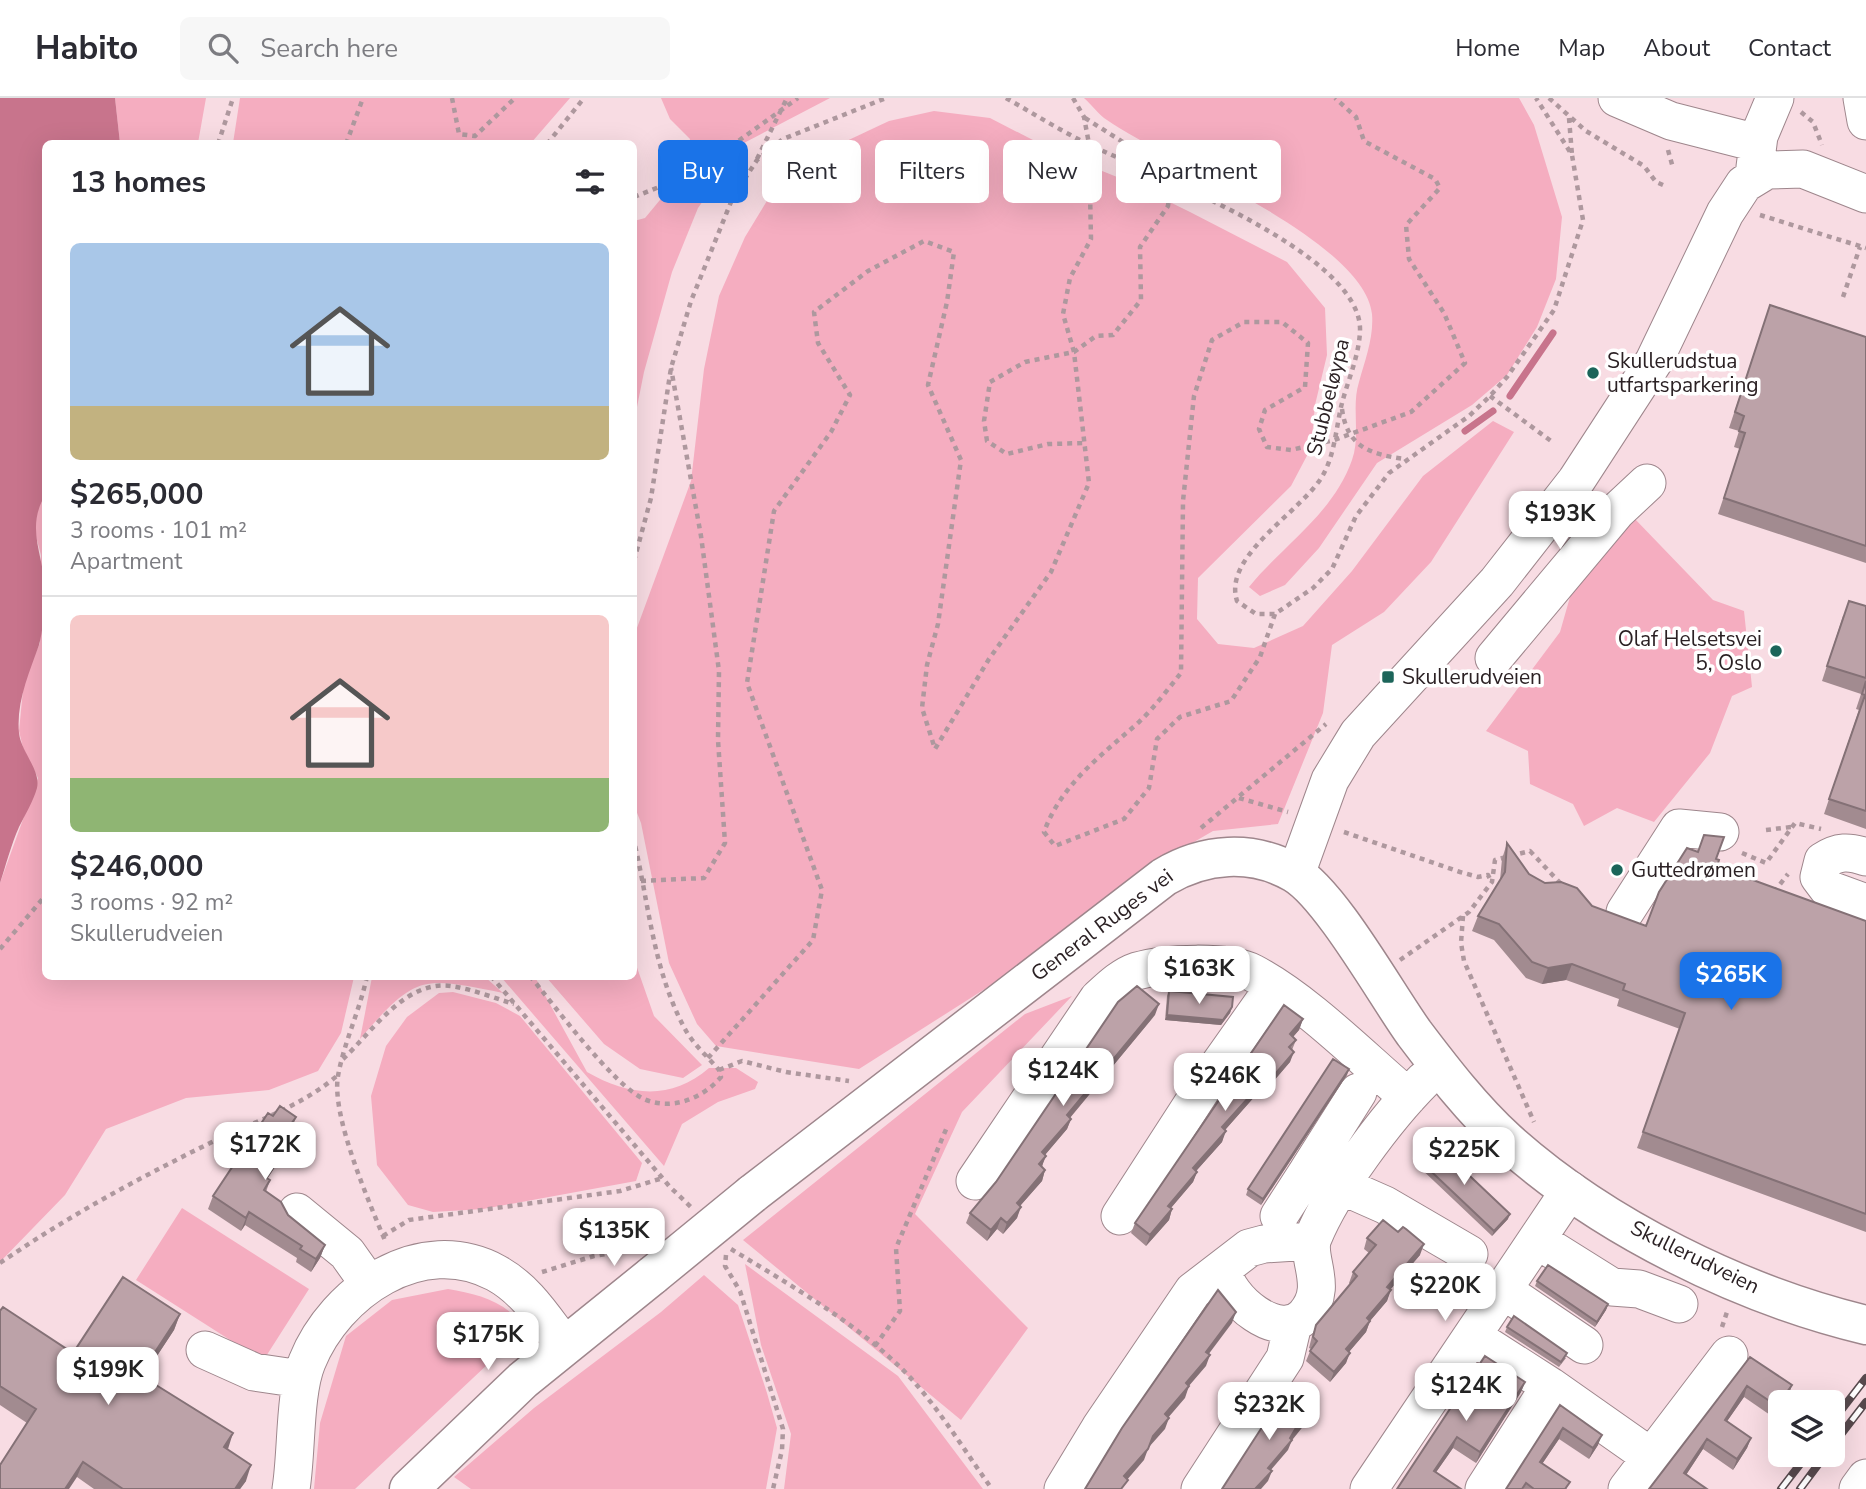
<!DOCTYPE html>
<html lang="en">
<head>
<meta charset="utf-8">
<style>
	:root { --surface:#fff; --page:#f7f7f7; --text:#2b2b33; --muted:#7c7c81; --line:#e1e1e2; --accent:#1a73e8 }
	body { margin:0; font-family:"Nunito Sans",sans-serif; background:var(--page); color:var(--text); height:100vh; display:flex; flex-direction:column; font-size:26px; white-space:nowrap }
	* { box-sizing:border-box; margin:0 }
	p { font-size:23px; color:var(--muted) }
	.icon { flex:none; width:38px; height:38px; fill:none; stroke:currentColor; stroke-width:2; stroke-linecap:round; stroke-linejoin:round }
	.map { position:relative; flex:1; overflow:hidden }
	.sheet { position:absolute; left:42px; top:42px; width:595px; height:840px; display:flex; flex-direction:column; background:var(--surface); border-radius:10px; box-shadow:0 7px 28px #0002 }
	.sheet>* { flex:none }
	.guide { position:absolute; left:658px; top:42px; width:665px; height:63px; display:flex; gap:14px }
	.fabs { position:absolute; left:1768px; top:1292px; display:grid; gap:14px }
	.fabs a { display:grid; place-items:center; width:77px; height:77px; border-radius:10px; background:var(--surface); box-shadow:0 7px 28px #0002; font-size:35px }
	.price { position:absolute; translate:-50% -60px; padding:0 16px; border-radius:14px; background:#fff; color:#222; font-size:23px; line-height:46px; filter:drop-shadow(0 2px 4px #0008) }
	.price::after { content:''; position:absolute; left:50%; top:42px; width:21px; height:16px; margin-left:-10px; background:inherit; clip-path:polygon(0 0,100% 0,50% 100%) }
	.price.on { background:var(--accent); color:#fff }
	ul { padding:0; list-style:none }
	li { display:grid; align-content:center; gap:14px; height:371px; padding:0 28px }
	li+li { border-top:2px solid var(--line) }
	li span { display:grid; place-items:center; height:217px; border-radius:10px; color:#555 }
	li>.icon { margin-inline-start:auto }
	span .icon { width:126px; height:126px; fill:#fffc; stroke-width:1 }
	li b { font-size:30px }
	h2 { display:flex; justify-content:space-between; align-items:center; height:84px; padding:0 28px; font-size:30px }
	.pill { padding:0 24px; border-radius:10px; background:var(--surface); box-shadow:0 7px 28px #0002; font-size:24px; line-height:63px }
	.pill.on { background:var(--accent); color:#fff }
	header { display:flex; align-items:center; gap:42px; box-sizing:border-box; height:98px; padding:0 35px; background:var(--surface); border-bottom:2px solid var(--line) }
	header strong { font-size:33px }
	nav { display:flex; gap:38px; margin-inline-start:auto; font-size:24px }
	.search { width:490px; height:63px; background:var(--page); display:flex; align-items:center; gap:18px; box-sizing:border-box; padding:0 24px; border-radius:10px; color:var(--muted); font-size:26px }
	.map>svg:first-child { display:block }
	.green { fill:#f5adc0 }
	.water { fill:#c8748c }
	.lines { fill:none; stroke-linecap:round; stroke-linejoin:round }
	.stream { stroke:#c8748c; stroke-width:7 }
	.minor-casing { stroke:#9e868c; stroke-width:39 }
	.major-casing { stroke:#9e868c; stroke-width:41 }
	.path { stroke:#ae989e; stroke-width:4.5; stroke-dasharray:5 5; stroke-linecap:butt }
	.minor { stroke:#fff; stroke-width:37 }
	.major { stroke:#fff; stroke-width:38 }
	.rail-casing { stroke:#57494d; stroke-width:8 }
	.rail { stroke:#fff; stroke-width:5; stroke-dasharray:16; stroke-linecap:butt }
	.major-bridge-casing { stroke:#9e868c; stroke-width:41; stroke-linecap:butt }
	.major-bridge { stroke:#fff; stroke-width:38 }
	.wall { fill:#a28b90 }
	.shaded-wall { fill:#847176 }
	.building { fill:#bca2a8; stroke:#847176; stroke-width:2 }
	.poi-dot { fill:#1c655a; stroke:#fff; stroke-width:2.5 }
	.labels { text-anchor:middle; stroke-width:7; stroke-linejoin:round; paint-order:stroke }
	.poi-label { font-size:21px; fill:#2b2124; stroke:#fff; text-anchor:start }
	.street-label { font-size:21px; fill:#2b2124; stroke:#fff }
</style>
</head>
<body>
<header>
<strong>Habito</strong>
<div class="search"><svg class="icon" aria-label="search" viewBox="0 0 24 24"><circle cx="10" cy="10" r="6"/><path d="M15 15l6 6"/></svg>Search here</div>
<nav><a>Home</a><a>Map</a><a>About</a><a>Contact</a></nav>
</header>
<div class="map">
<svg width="1866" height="1391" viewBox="0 0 1866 1391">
	<rect width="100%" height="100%" fill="#f8dce3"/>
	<!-- green -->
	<path class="green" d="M115 0H206L198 45H120Z
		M240 0H570L531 45H233Z
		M661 0H830L744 45 698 110 672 174 644 274 634 324V123L645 120 684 73 690 41 670 21Z
		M1084 0H1519L1534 27 1562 119 1556 181 1537 229 1507 277 1472 307 1377 365 1319 450 1285 487 1260 498 1249 489C1283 447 1333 416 1352 362 1361 337 1351 309 1359 284 1365 262 1374 239 1372 216 1364 142 1165 63 1107 22 1099 17 1092 7 1084 0Z
		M934 13 990 20 1060 56 1127 83 1190 114 1287 164 1325 210 1327 257 1315 307 1311 350 1291 388 1198 480 1197 521 1218 546 1254 550 1303 528 1352 473 1423 378 1493 323 1514 334 1431 464 1384 514 1332 547 1323 615 1278 726 1213 733 1149 770 1010 875 859 971 716 948 697 926 669 865 641 725 634 707V538L691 383 704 271 719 198 745 139 773 93 821 55 889 23Z
		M45 396 46 878 354 879 341 935 318 973 269 992 186 1000 106 1031 65 1097 0 1164V785L38 680 23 650 19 633 24 581 40 545 41 457 34 431 38 408Z
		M1634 420 1713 502 1744 513 1752 589 1732 598 1710 655 1654 724 1617 710 1584 728 1573 706 1530 686 1528 653 1486 633 1560 534 1572 492Z
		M634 861 654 918 702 967 683 980 640 971 604 946 546 879 634 878Z
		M372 879H485L503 895C422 879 417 875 360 941Z
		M501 879H535L587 974C629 998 671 1003 709 970H736L758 984 755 991 718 1004 682 1026 664 1068Z
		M453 894 496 905 520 918 642 1065 636 1083 483 1111 433 1114 408 1107 377 1067 371 998 386 948 407 919 439 895Z
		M1072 898 962 1014 915 1116 1028 1230 961 1322 743 1142 1025 916Z
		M182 1110 309 1191 263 1263 136 1182Z
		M745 1166 898 1278 983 1391H784L791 1336 761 1247Z
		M704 1177 738 1207 767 1295 777 1330 766 1391H471L454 1379 534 1310 661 1214Z
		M448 1191C476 1196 504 1202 522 1227L506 1249 355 1391H314L320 1325 346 1238 392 1202Z"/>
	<!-- water -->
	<path class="water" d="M0 0H115L120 45 46 46V396C23 432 47 461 45 500 44 514 43 533 39 547 29 575 16 605 19 635 21 654 41 672 37 690 33 704 25 717 19 729 11 747 6 767 0 785Z"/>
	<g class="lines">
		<!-- stream -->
		<path class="stream" d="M1510 298 1553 235
			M1465 333 1493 313"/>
		<defs>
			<path id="minor" d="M1617 0 1671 23 1757 45
				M1862 0 1866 23
				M1755 69 1759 38 1775 0
				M1494 560 1617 413 1647 385
				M1866 759C1849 753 1838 753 1823 763L1819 779 1828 791 1866 805
				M1296 776 1330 682 1358 636 1497 484 1576 383 1654 263 1725 115 1744 86 1767 72 1803 71 1866 96
				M1625 814 1679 730 1720 734
				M1308 1073 1358 994
				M975 1083 1098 901C1110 890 1122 878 1137 873 1165 865 1228 862 1253 875 1306 903 1362 960 1408 999
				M297 1114 347 1155 369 1186
				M1120 1118 1202 991 1274 889
				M1279 1118 1308 1073 1385 1107 1469 1156
				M1537 1142 1612 1189 1639 1191 1679 1206
				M1223 1171C1225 1200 1280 1246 1305 1217 1330 1189 1305 1160 1313 1140 1333 1091 1387 1019 1424 982
				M1503 1192 1584 1247
				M1472 1238 1550 1288 1651 1359
				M205 1252 254 1274 301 1281
				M291 1391C297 1354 294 1296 307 1264 335 1194 421 1134 496 1175 527 1192 544 1221 565 1248
				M1063 1391 1100 1330 1193 1193 1249 1150 1264 1146 1311 1143
				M1200 1391 1285 1260 1293 1226
				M1369 1391 1570 1092
				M1484 1391 1550 1288
				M1627 1391 1729 1257
				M1858 1391 1866 1380"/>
			<path id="major" d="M752 1096 1164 779C1204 755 1252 751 1294 775 1331 797 1386 896 1414 935 1442 972 1472 1011 1507 1043 1603 1129 1741 1197 1866 1227
				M409 1391 523 1282 653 1177"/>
		</defs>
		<!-- minor casing -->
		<use href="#minor" class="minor-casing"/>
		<!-- major casing -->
		<use href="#major" class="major-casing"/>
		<!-- path -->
		<path class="path" d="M452 0 459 36 475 38 515 0
			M1006 0C1034 16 1061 33 1090 47 1150 76 1363 155 1360 233 1359 258 1348 282 1342 305 1336 329 1335 356 1323 377 1303 413 1222 457 1237 503L1256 516H1275L1313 490 1332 471 1356 418 1389 375 1469 318 1490 298 1507 279 1554 212 1583 122 1572 57 1536 0
			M1549 0 1586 33 1644 68 1656 84 1663 87
			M1801 14 1813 24 1822 47
			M1085 20 1159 67 1171 82 1168 108 1140 149 1141 202 1113 237 1096 238 1074 254 1025 264 990 284 984 323 987 343 1007 356 1048 346 1086 345
			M1569 20 1572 57
			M218 46 233 0
			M346 46 363 0
			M547 46 584 0
			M1668 52 1673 70
			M757 61 787 0
			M634 99 694 75 798 0
			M1760 117 1866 150
			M1843 199 1860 149
			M1490 298 1551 343
			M1342 311C1347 349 1370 356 1404 361
			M634 463 651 400 671 270 691 203 733 99 757 62 783 41 886 0
			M1275 516 1260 559 1231 603 1180 619 1157 641 1149 690 1124 721 1055 748 1044 734C1062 685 1101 658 1139 624 1154 610 1168 591 1181 575L1183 403 1194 298 1212 242 1244 224H1282L1308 245 1305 289 1265 312 1259 331 1267 349 1291 352 1334 342 1411 314 1465 265 1444 215 1409 161 1406 127 1440 90 1435 81 1364 43 1356 19 1335 0
			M1239 700 1288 714
			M1201 730 1326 626
			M1766 732 1791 729
			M1344 734 1460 774 1478 779 1488 777 1491 783
			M1742 755 1766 765 1795 725 1821 731
			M641 783 704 780 725 745 718 642 719 573 701 438 671 270
			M1774 794 1788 776
			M1463 818 1461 845 1464 863 1534 1024
			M0 851 46 797
			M1400 862 1469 814 1492 784 1495 762 1530 753 1562 787
			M367 878C360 912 344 944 338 978 331 1018 370 1106 386 1145
			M491 878 670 1089 691 1109
			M530 878C554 907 613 987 644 1001 671 1013 702 1001 721 979L719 972C708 959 693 946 685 931 653 872 649 806 634 743
			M708 960 813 842 822 792 747 585 774 413 831 334 850 297 818 245 814 214 868 173 924 143 954 154 947 204 928 287 961 362 938 526 927 567 922 610 935 651 989 561 1051 474 1089 385 1074 254 1063 216 1070 180 1091 141 1089 46 1084 19 1073 0
			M343 961C373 933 405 882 451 888 472 891 494 900 514 906
			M719 972 742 963 786 974 849 983
			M383 1138 409 1122 620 1093 663 1080
			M731 1151C790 1187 857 1225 906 1275 939 1310 964 1352 992 1391
			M726 1157 725 1168 740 1193 783 1331 782 1352 773 1391
			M0 1165C67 1119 137 1081 210 1045 253 1024 301 1009 338 977
			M542 1174 594 1158 635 1151
			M1722 1229 1728 1211
			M875 1248 900 1213 896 1150 947 1029"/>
		<!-- minor -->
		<use href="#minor" class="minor"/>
		<!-- major -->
		<use href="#major" class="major"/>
		<defs>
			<path id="rail" d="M1832 1324 1866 1280
				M1832 1348 1866 1304
				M1781 1391 1808 1356
				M1800 1391 1826 1356"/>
		</defs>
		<!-- rail casing -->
		<use href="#rail" class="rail-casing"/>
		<!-- rail -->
		<use href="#rail" class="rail"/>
		<defs>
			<path id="major-bridge" d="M653 1177 752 1096"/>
		</defs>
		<!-- major-bridge casing -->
		<use href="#major-bridge" class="major-bridge-casing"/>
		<!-- major-bridge -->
		<use href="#major-bridge" class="major-bridge"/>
	</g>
	<!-- wall -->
	<path class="wall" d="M1770 207 1866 239V465L1718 416 1740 351 1734 349 1739 333 1729 330Z
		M1866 508V731L1824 716 1859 612 1856 611 1861 596 1822 583 1843 518Z
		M1507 745 1529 776 1545 785 1592 808 1646 828 1716 761 1717 769 1866 823V1134L1637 1050 1680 931 1617 908 1619 901 1566 882 1542 886 1526 880 1494 842 1472 833 1478 818 1500 782 1502 761Z
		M1169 893 1232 909 1230 915 1221 927 1165 922 1167 898Z
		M1155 917 1070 1020 1071 1021 1067 1031 1045 1057 1042 1069 1045 1072 1042 1083 1020 1108 1017 1120 1003 1136 997 1131 987 1143 966 1125 970 1115Z
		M1303 921 1299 932 1293 939 1296 942 1292 952 1290 964 1266 992 1263 989 1225 1032 1222 1044 1196 1073 1197 1074 1193 1084 1171 1110 1172 1111 1169 1122 1146 1148 1131 1135 1135 1125Z
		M1347 977 1261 1107 1246 1097 1248 1091Z
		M273 1018 296 1019 292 1031 290 1046 267 1081 270 1082 266 1094 288 1117 325 1147 320 1160 311 1174 296 1164 297 1160 245 1127 241 1133 208 1111 213 1098Z
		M1418 1061 1508 1121 1492 1138 1416 1066Z
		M1367 1140 1420 1157 1390 1192 1387 1203 1370 1223 1366 1234 1349 1254 1346 1265 1330 1284 1306 1263 1311 1251 1309 1250 1312 1238 1316 1227 1350 1186 1349 1185 1353 1174 1369 1155 1364 1151Z
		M1537 1183 1608 1206 1606 1212 1595 1229 1535 1188Z
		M0 1213 73 1255 180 1216 174 1232 143 1279 227 1351 246 1383 240 1391H94L77 1379 27 1325 0 1307Z
		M1507 1229 1566 1260 1559 1269 1505 1234Z
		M1485 1258 1525 1284 1521 1294 1476 1365 1453 1350 1436 1374 1397 1391Z
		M1750 1259 1792 1287 1788 1298 1784 1304H1780V1309L1773 1319 1744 1299 1727 1323 1751 1340 1747 1350 1733 1372 1703 1351 1686 1377 1649 1391Z
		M1560 1307 1598 1347 1589 1361 1559 1341 1542 1366 1567 1391H1506Z"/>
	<!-- shaded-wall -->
	<path class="shaded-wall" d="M1572 866 1566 882 1542 886 1548 870Z
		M1159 906 1155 917 1063 1028 1067 1017Z
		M1232 909 1230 915 1221 927 1165 922 1167 917Z
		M1303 921 1299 932 1286 947 1290 936Z
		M1294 954 1290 964 1266 992 1270 982Z
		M1349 971 1347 977 1261 1107 1263 1101Z
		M1267 979 1263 989 1218 1040 1222 1029Z
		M1071 1021 1067 1031 1038 1065 1042 1054Z
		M295 1033 290 1046 260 1092 265 1079Z
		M1226 1033 1222 1044 1189 1081 1193 1070Z
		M1046 1058 1042 1068 1035 1077 1039 1066Z
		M1045 1072 1042 1083 1013 1116 1017 1105Z
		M1197 1074 1193 1084 1164 1118 1168 1108Z
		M1021 1109 1017 1120 1003 1136 1007 1125Z
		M1172 1111 1169 1122 1146 1148 1150 1137Z
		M249 1114 245 1127 241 1133 246 1120Z
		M1510 1116 1508 1121 1492 1138 1494 1133Z
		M1001 1120 997 1131 987 1143 991 1132Z
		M1424 1146 1420 1157 1383 1200 1387 1189Z
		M325 1147 320 1160 311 1174 316 1161Z
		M1391 1192 1387 1203 1363 1231 1367 1220Z
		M1608 1206 1606 1212 1595 1229 1597 1224Z
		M1236 1214 1232 1225 1202 1265 1206 1254Z
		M180 1216 174 1232 134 1293 140 1277Z
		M1370 1223 1366 1234 1342 1262 1346 1251Z
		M1350 1255 1346 1265 1330 1284 1334 1274Z
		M1210 1257 1206 1268 1182 1296 1186 1285Z
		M1525 1284 1521 1294 1476 1365 1480 1354Z
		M1792 1287 1788 1298 1784 1304H1780Z
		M1189 1288 1185 1300 1161 1328 1165 1316Z
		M1747 1288 1744 1299 1721 1332 1725 1322Z
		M1780 1304V1309L1773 1319 1777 1308Z
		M1313 1311 1309 1321 1289 1346 1292 1342 1288 1352 1264 1380 1268 1370 1297 1328Z
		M1169 1320 1165 1331 1149 1349 1153 1338Z
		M1563 1330 1559 1341 1536 1375 1540 1364Z
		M233 1335 228 1351 224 1349Z
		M1602 1337 1598 1347 1589 1361 1593 1350Z
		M1457 1339 1453 1350 1430 1383 1434 1373Z
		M1751 1340 1747 1350 1733 1372 1737 1361Z
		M1707 1341 1703 1351 1680 1386 1684 1375Z
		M1148 1351 1144 1362 1120 1390 1124 1378Z
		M83 1364 77 1379 69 1391H65Z
		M251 1367 246 1383 240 1391H235Z
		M1272 1373 1268 1383 1261 1391H1255Z"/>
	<!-- building -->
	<path class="building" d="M1770 207 1866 239V448L1724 400 1745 335 1739 333 1744 318 1735 314Z
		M1849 503 1866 508V580L1827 568Z
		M1866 583V713L1829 701 1865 597 1862 596Z
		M1704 737 1724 739 1716 761 1719 762 1717 769 1866 823V1116L1643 1034 1685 915 1623 892 1625 886 1572 866 1548 870 1532 864 1499 826 1478 818 1505 774 1507 745 1529 776 1545 785 1561 784 1577 790 1592 808 1646 828 1659 794 1687 750 1698 754Z
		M1137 888 1159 906 1067 1017 1071 1021 1042 1054 1046 1058 1039 1066 1045 1072 1017 1105 1021 1109 1007 1125 1001 1120 991 1132 970 1115 996 1084 1118 904Z
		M1169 893 1233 899 1232 909 1223 922 1167 917Z
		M1284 907 1303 921 1290 936 1296 942 1289 949 1294 954 1270 982 1267 979 1222 1029 1226 1033 1193 1070 1197 1074 1168 1108 1172 1111 1150 1137 1135 1125Z
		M1333 961 1349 971 1263 1101 1248 1091Z
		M280 1008 296 1019 289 1029 295 1033 265 1079 270 1082 264 1092 281 1104 288 1117 325 1147 316 1161 300 1151 302 1148 249 1114 246 1120 213 1098 268 1015 273 1018Z
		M1434 1044 1510 1116 1494 1133 1418 1061Z
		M1383 1122 1398 1134 1403 1129 1406 1131 1424 1146 1387 1189 1391 1192 1367 1220 1370 1223 1346 1251 1350 1255 1334 1274 1310 1253 1317 1243 1313 1239 1316 1227 1357 1178 1353 1174 1376 1147 1367 1140Z
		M1548 1167 1608 1206 1597 1224 1537 1183Z
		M123 1179 180 1216 140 1277 233 1335 224 1349 251 1367 235 1391H123L83 1364 65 1391H0V1367L36 1311 0 1288V1213L3 1209 73 1255Z
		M1218 1192 1236 1214 1206 1254 1210 1257 1186 1285 1189 1288 1165 1316 1169 1320 1153 1338 1148 1351 1124 1378 1128 1382 1121 1391H1085L1122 1330Z
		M1514 1218 1567 1255 1561 1264 1507 1229Z
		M1485 1258 1525 1284 1480 1354 1457 1339 1434 1373 1461 1391H1397Z
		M1750 1259 1792 1287 1777 1308 1747 1288 1725 1322 1751 1340 1737 1361 1707 1341 1684 1375 1707 1391H1649Z
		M1288 1289 1313 1311 1297 1328 1290 1340 1292 1342 1268 1370 1272 1373 1255 1391H1222Z
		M1560 1307 1602 1337 1593 1350 1563 1330 1540 1364 1570 1384 1565 1391H1534L1526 1385 1522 1391H1506Z"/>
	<!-- markers -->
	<g class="poi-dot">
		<circle cx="1593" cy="275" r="7"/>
		<circle cx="1776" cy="553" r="7"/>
		<rect x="1381" y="572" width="14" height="14" rx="3.5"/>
		<circle cx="1617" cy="772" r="7"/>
	</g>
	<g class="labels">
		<!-- poi labels -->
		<g class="poi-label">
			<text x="1607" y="270">Skullerudstua<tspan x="1607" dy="24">utfartsparkering</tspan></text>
			<text x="1762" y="548" text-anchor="end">Olaf Helsetsvei<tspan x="1762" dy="24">5, Oslo</tspan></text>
			<text x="1402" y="586">Skullerudveien</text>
			<text x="1631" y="779">Guttedrømen</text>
		</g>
		<!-- street labels -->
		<g class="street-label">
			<text transform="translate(1328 299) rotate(-76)" y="7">Stubbeløypa</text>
			<text transform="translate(1102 827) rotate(-37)" y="7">General Ruges vei</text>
			<text transform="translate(1695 1159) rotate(26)" y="7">Skullerudveien</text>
		</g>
	</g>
</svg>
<div class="fabs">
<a><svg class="icon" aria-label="layers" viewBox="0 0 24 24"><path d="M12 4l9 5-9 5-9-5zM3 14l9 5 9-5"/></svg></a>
</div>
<b class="price" style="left:1560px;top:453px">$193K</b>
<b class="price" style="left:1199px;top:908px">$163K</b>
<b class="price on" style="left:1731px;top:914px">$265K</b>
<b class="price" style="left:1063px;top:1010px">$124K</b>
<b class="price" style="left:1225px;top:1015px">$246K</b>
<b class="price" style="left:265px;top:1084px">$172K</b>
<b class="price" style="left:1464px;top:1089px">$225K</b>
<b class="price" style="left:614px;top:1170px">$135K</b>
<b class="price" style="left:1445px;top:1225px">$220K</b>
<b class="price" style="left:488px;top:1274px">$175K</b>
<b class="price" style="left:108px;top:1309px">$199K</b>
<b class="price" style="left:1466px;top:1325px">$124K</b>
<b class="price" style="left:1269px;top:1344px">$232K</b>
<div class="guide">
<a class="pill on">Buy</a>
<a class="pill">Rent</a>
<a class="pill">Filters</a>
<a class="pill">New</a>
<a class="pill">Apartment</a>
</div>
<section class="sheet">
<h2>13 homes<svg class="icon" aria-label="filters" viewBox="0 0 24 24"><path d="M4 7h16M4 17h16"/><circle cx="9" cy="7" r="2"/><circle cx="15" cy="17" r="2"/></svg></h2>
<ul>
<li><span style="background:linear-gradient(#a9c7e8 75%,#c2b280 0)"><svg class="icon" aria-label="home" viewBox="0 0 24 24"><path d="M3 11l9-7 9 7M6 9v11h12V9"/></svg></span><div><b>$265,000</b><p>3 rooms · 101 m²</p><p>Apartment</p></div></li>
<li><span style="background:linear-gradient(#f6c9c9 75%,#8fb573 0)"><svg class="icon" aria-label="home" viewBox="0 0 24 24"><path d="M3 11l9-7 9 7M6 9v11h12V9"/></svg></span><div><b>$246,000</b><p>3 rooms · 92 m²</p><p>Skullerudveien</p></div></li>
</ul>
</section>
</div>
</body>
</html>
